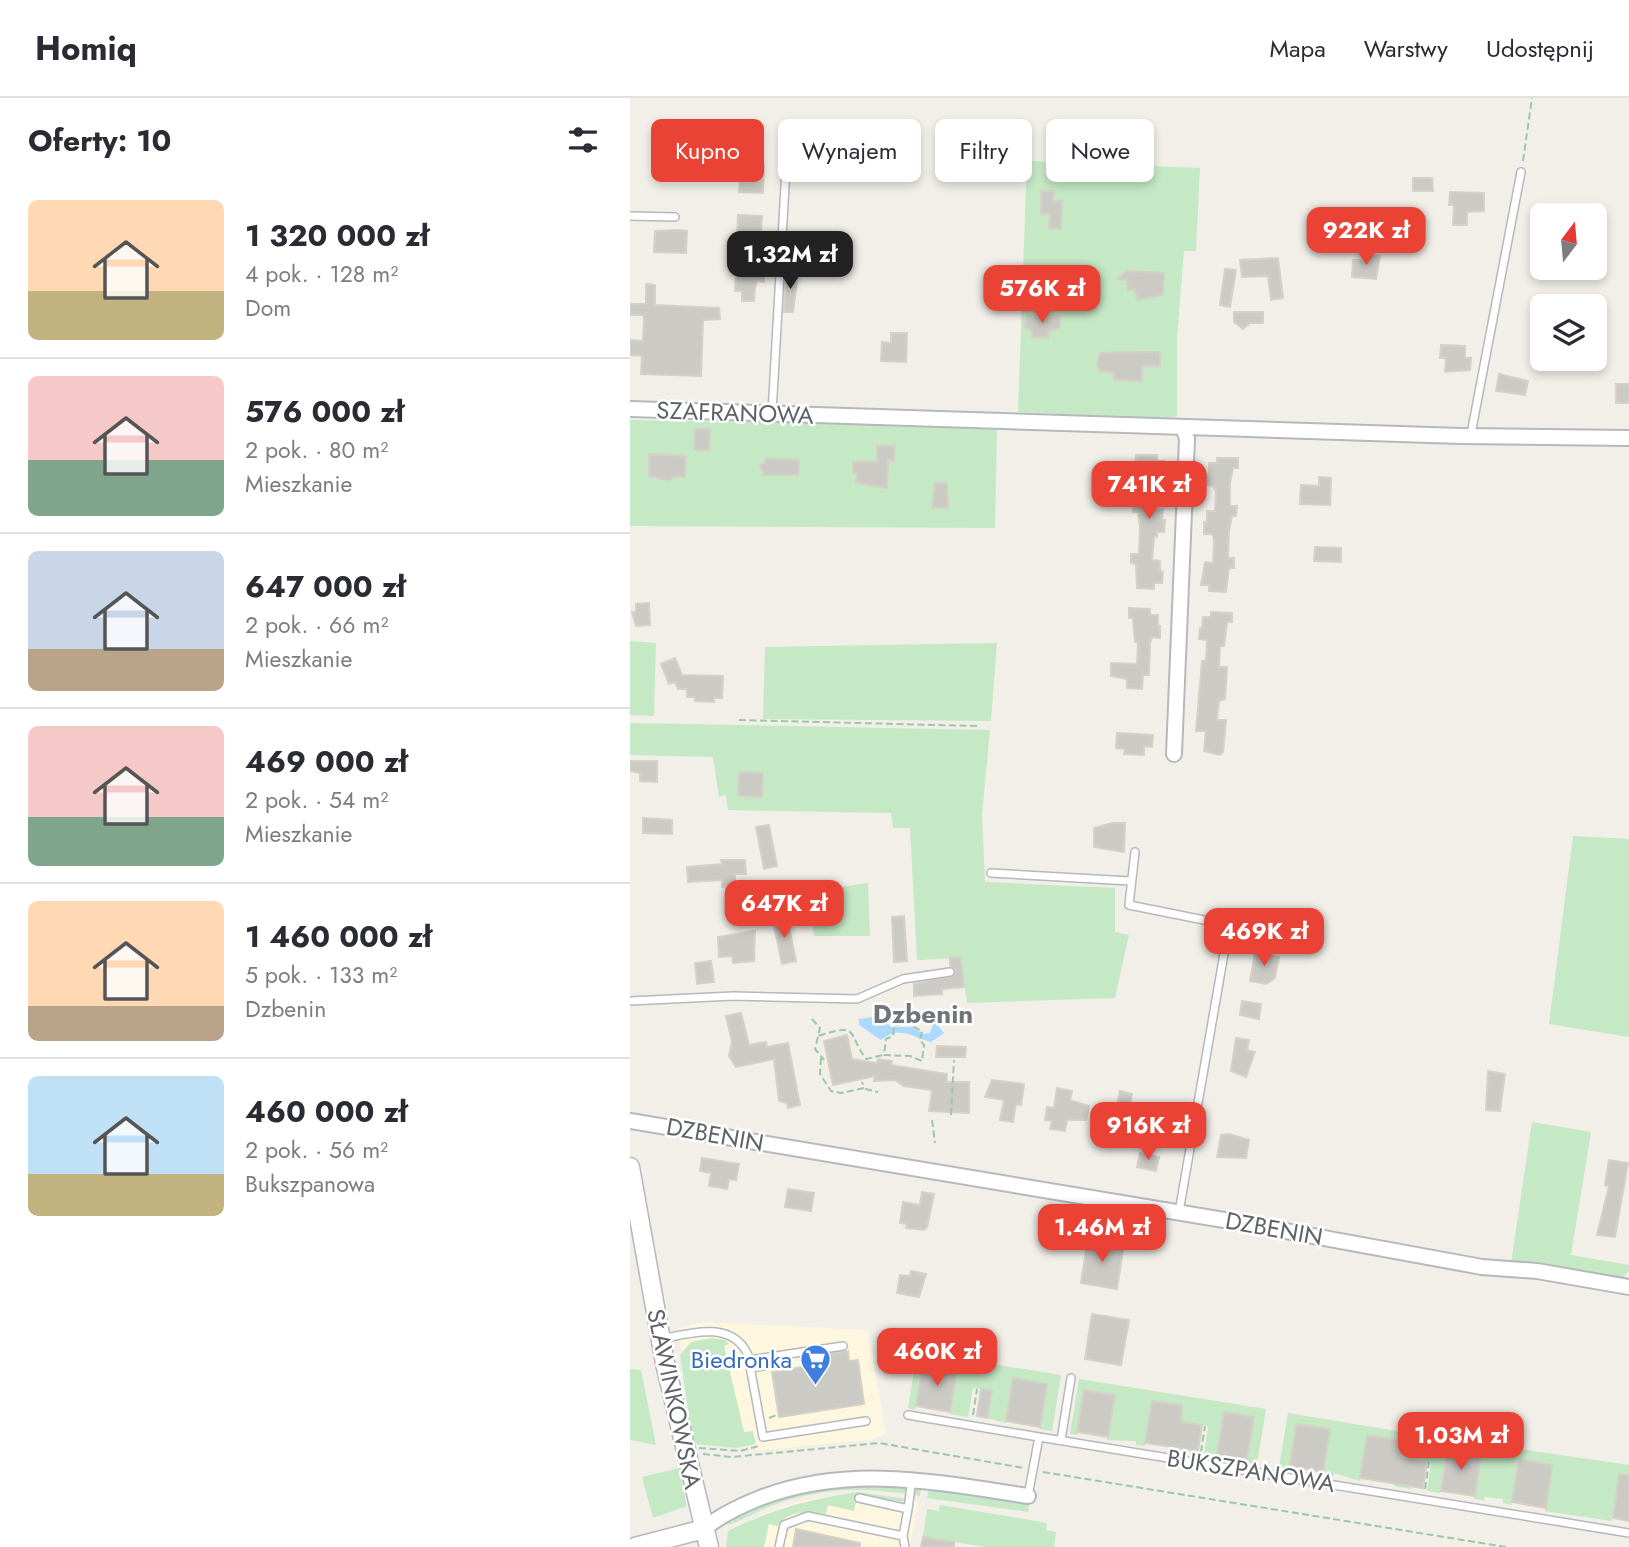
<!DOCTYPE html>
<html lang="pl">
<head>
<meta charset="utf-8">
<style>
	:root { --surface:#fff; --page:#f2f2f3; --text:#2b2b33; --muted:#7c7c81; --line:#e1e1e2; --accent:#ea4335 }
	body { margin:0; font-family:Jost,sans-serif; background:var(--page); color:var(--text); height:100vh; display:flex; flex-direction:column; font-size:26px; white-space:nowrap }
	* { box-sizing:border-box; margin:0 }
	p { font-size:23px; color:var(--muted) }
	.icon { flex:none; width:38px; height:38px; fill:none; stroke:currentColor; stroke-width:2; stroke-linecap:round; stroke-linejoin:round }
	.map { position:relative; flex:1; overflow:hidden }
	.drawer { display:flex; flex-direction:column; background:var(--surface); width:630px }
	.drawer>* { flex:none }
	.top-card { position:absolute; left:21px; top:21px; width:665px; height:63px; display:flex; gap:14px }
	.needle { width:46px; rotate:16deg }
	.fabs { position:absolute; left:900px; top:105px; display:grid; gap:14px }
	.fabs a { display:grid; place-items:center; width:77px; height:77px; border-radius:10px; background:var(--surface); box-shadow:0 4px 10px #0003; font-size:35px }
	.price { position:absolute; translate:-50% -60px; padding:0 16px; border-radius:14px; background:var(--accent); color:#fff; font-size:23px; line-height:46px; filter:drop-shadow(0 2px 4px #0008) }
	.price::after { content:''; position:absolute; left:50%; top:42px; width:21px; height:16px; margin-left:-10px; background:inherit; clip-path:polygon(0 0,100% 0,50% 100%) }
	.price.active { background:#222; color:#fff }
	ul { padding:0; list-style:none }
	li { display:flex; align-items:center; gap:21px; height:175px; padding:0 28px }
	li+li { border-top:2px solid var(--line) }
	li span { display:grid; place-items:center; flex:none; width:196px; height:140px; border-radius:10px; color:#555 }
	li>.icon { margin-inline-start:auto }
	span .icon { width:84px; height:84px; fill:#fffc; stroke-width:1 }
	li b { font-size:30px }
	h2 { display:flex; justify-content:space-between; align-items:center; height:84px; padding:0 28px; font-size:30px }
	.chip { padding:0 24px; border-radius:10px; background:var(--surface); box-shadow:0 4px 10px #0003; font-size:24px; line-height:63px }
	.chip.active { background:var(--accent); color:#fff }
	header { display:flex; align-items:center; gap:42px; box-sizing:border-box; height:98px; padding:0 35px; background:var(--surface); border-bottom:2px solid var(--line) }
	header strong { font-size:33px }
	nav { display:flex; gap:38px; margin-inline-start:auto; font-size:24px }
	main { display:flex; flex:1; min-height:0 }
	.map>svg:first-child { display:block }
	.commercial { fill:#fef7e0 }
	.green { fill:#c5e8c5 }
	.water { fill:#aadaff }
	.building { fill:#cccac5; stroke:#d6d1c6; stroke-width:2 }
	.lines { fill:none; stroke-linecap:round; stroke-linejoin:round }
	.service-casing { stroke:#b5b8bc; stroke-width:10 }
	.minor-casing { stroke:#b5b8bc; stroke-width:18 }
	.tertiary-casing { stroke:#b5b8bc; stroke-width:21 }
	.path { stroke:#9cc7a9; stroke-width:2; stroke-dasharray:7 3.5; stroke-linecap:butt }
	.service { stroke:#fff; stroke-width:7 }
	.minor { stroke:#fff; stroke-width:14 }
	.tertiary { stroke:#fff; stroke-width:18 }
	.labels { text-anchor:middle; stroke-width:5; stroke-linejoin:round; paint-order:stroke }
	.street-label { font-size:24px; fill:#5f6368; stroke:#fff }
	.shop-label { font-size:24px; fill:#366cbe; stroke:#fff; text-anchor:end }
	.neighbourhood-label { font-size:26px; font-weight:bold; fill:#70757a; stroke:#fff }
</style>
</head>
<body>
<header>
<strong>Homiq</strong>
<nav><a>Mapa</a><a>Warstwy</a><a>Udostępnij</a></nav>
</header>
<main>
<section class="drawer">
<h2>Oferty: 10<svg class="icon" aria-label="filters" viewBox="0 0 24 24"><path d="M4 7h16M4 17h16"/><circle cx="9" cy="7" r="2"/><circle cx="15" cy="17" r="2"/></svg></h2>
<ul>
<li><span style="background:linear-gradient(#ffd9b3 65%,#c2b280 0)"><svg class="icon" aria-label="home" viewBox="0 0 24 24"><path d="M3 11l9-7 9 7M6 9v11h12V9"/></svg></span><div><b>1 320 000 zł</b><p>4 pok. · 128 m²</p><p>Dom</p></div></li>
<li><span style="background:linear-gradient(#f6c9c9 60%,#7fa58c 0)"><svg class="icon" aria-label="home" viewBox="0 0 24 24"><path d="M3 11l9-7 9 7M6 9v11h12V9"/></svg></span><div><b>576 000 zł</b><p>2 pok. · 80 m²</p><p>Mieszkanie</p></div></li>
<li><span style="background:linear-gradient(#c9d6e8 70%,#b9a48a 0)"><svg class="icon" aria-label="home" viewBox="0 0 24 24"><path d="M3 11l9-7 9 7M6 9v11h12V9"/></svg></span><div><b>647 000 zł</b><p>2 pok. · 66 m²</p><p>Mieszkanie</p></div></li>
<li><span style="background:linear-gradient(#f6c9c9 65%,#7fa58c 0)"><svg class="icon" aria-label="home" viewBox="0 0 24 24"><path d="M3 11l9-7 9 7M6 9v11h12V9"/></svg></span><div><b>469 000 zł</b><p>2 pok. · 54 m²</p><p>Mieszkanie</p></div></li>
<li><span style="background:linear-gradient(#ffd9b3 75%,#b9a48a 0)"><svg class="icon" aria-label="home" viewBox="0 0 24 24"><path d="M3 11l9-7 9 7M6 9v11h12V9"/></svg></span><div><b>1 460 000 zł</b><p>5 pok. · 133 m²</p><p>Dzbenin</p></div></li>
<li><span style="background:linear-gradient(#bfe0f5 70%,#c2b280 0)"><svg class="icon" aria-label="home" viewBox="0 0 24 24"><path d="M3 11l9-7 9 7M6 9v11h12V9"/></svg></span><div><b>460 000 zł</b><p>2 pok. · 56 m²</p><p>Bukszpanowa</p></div></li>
</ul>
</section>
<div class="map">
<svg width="999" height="1449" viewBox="0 0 999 1449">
	<rect width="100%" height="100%" fill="#f1efe8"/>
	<!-- commercial -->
	<path class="commercial" d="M73 1224 238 1232 256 1335 245 1341 127 1353 125 1346 106 1350 63 1346 48 1230Z
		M228 1394 288 1404 280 1449H96L98 1433 132 1417 170 1403Z"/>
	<!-- green -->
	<path class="green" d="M397 63 570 70 566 153H554L547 240V318L536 321 388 314Z
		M0 322 367 328 365 430 0 428Z
		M0 543 26 545 24 618 0 617Z
		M367 545 361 623 133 621 135 549Z
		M0 625 360 632 352 717 355 784 485 790V834L499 837 485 900 337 905 331 860 287 862 280 730H263L261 715 98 712 96 697 89 699 83 659 0 657Z
		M943 738 999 741V939L919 926Z
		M238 785 240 838H184L178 794Z
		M902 1024 961 1034 941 1157 999 1167V1173L989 1183 881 1165Z
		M82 1240 95 1242 99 1246 94 1248 114 1334 123 1333 126 1346 106 1350 63 1346 50 1257 61 1244Z
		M287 1254 431 1277 422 1333 409 1331 417 1286 383 1280 376 1325 357 1320 361 1293 343 1290 338 1319 320 1316 327 1271 293 1266 285 1312 278 1310Z
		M0 1271 11 1272 26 1347 0 1342Z
		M449 1281 636 1311 627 1366 617 1365 624 1319 594 1314 587 1359 574 1357 578 1328 563 1326 557 1354 545 1352 552 1308 522 1303 515 1348 506 1347V1343L477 1342 485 1297 455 1292 447 1337 440 1336Z
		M658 1315 772 1334 770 1342 737 1337 730 1383 704 1375 703 1378 693 1377 700 1331 667 1326 659 1371 649 1369Z
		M820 1341 999 1367V1377L989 1376 982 1423 915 1413 922 1367 889 1362 881 1407 873 1405V1401L855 1399 854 1402 844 1401 851 1356 818 1350Z
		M771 1344 817 1352 810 1395 797 1393 801 1365 787 1362 781 1391 764 1388Z
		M49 1370 57 1408 23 1420 12 1379Z
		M217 1386 291 1389 290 1398C232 1389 197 1388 141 1408 126 1413 111 1424 97 1427L96 1423C136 1404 174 1393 217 1386Z
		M299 1390 399 1406 398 1414 297 1400Z
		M228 1394 276 1401 273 1404 228 1396 224 1413 198 1407 196 1416C180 1413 157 1412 148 1428L139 1426 134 1449H96L98 1433C145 1410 177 1402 228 1394Z
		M310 1407 417 1425 416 1432 426 1434 424 1449H356L293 1439 297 1411 309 1413Z"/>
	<!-- water -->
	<path class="water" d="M250 918 261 929H282L294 936 300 935 304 923 314 935 301 944C283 939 269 927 251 942L229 927V921Z"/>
	<!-- building -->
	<path class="building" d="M111 65 134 66 133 95 109 94Z
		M783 80H802L803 93H783Z
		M411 93H424L423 104 432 102 431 131 419 130 420 116H411Z
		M820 94 854 95V113L837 114V127H823L824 107H819Z
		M108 117 132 118 130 147 107 146Z
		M48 132 57 133 56 155 24 154 25 133Z
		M734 156 750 158 746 181 722 179 723 162H733Z
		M648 160 653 200 641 202 638 178 612 179 610 162Z
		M110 170 134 172V184L127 183 125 190 124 203H112V193H105L106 176H110Z
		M595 171 606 172 600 209 590 207Z
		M497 173 534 175 533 197 507 202 505 192H498L497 182 487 181Z
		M156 174 168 175 163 214H154Z
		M16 186 25 187V207L89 210 90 221 73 222 71 278 11 276 12 258 0 257V242L13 243 14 217H0V206H16Z
		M604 214H633V225H620L613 231 604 224Z
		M397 218H430V230L419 233 418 240 402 239V233L394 229Z
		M261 235H277L276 264 251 263 252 244 261 245Z
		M811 247 835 248V260H841L840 272 815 274 816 260H810Z
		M512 254H530V268H512V283L484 282V275L470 273 467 267 470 255Z
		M869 276 898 283 895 297 866 293Z
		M986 286H999V305H986Z
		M65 331H80L79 352H64Z
		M247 348H265L264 363 258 362 257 390 226 385 227 375H223V364H247Z
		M19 356 56 358 55 379H43L40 383 19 378Z
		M506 357H527V363H534V374H537L536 386H529L528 391H526L525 411H533L532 422H535L534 434H527V439H524L522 462 530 463V473L533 474 532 485H524V491L507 490 506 466 501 465V456H509L510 429 508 414H503L504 405H511L512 382 510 367 505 366Z
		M135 360 169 362 168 377H134L130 368 135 365Z
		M587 360H608V370H603L600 385V408H607L606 418H602L599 433 598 460H604V470H599L596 494 579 493V487H571L575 464 583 465 584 441 582 436H574V424H577V413H585L586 393 583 388 576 387V376H579V365H587Z
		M689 379 701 380 700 407 670 406 671 387 689 388Z
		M305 385H317L318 410H302Z
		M685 449 711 450V464L684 463Z
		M19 505 20 527 6 528 2 514H6V506Z
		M499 510 520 511V517H528V528H530V540L522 539 520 545 519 577H513L512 591 497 590V581L481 578V565L507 566 508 544H505L503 520H499Z
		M581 514 602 515V524H597L594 548H590L589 569H597L595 601 589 603 587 622H596L593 654 590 657 574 653 576 633H566L572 563H576L577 542 569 541 570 530H572L573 519H581Z
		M45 560 52 577 93 578 92 600H84V604L65 603V599H57V591H48L45 584 39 586 31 566Z
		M487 635 523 637 522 649 514 648V657L494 656 495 651 486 650Z
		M0 663H27V684L10 683V675L0 673Z
		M109 674 133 675 132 699 108 698Z
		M13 720 42 722V736L13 735Z
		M482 725H495L494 754 464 749V730Z
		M139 727 147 768 134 771 126 729Z
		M91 762H115L116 776H105V789H92V782L58 784 57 769 92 766Z
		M274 818 277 863 264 864 262 819Z
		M157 819 166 863 152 866 143 822Z
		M125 833 124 863 103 865 102 858 89 859 88 839Z
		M625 855 649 859 645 880 636 886 620 883Z
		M331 859 334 889 312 891V896L284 898V886L324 878 326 872 320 868V860Z
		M81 863 84 884 67 886 65 865Z
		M612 903 631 906 629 921 610 917Z
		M111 915 119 947 136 944 137 949 158 945 170 1007 158 1010 157 1005 149 1003 144 961 106 969 99 958 102 944 96 918Z
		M217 937 222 961 247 965 248 961 262 963 261 967 317 976 316 984H339V1015L299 1013 302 992 274 988 265 982 244 983 245 978 203 987 194 943Z
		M606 940 619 942 617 952 625 954 616 979 601 973Z
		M307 948 336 949 335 959H306Z
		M858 973 875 976 870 1013 856 1012Z
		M362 982 394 986 391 1007 386 1006 383 1024 370 1022 374 1002 355 999Z
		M427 990 442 993 440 1002 459 1008 456 1022H437L435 1033 420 1031 422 1023 415 1022 417 1009 424 1010Z
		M490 993 502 996 498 1018 485 1016Z
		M599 1036 619 1042 616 1060 587 1059 591 1037Z
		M510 1055 529 1059 526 1073 507 1069Z
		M72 1060 109 1066 106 1082 99 1081 97 1091 79 1088 81 1075 70 1073Z
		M979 1062 998 1065 985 1139 967 1137 979 1088 975 1087Z
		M158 1091 184 1095 181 1113 155 1109Z
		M292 1094 304 1096 297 1129 294 1132 276 1130 277 1126 270 1125 273 1104 290 1107Z
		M458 1140 494 1146 487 1191 451 1185Z
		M281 1173 296 1176 289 1199 267 1195 270 1177 280 1178Z
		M462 1216 499 1222 491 1267 455 1261Z
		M218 1253 219 1263 228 1262 234 1306 149 1319 142 1274 185 1267 184 1258Z
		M293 1266 327 1271 320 1314 286 1308Z
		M383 1280 417 1286 410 1329 376 1323Z
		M351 1291 362 1293 357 1320 347 1318Z
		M454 1292 485 1297 478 1339 447 1334Z
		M522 1303 552 1307 551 1324 572 1327 568 1353 515 1345Z
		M594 1314 624 1319 617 1362 587 1357Z
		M666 1326 700 1331 693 1374 660 1368Z
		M737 1337 771 1342 770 1359 797 1364 793 1390 730 1380Z
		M818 1350 851 1355 845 1398 811 1393Z
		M889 1361 922 1367 916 1410 882 1404Z
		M989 1376 999 1377V1423L983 1420Z
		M166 1431 230 1445V1449H163Z
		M293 1439 324 1444V1449H291Z"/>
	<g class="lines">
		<defs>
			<path id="service" d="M0 118 45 119
				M142 315 156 71
				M841 336 891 74
				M505 754 499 807 599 827 549 1114
				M361 775 500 783
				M0 903 103 898 227 901 273 881 320 874
				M31 1241C60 1235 102 1222 118 1257L133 1339 236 1323
				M119 1262 213 1248
				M121 1270 140 1267
				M278 1317 409 1339
				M431 1342 441 1280
				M398 1398 409 1339 999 1435
				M229 1400 278 1411 273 1438
				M278 1411 282 1381
				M149 1449 154 1427 178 1418 273 1438 275 1449"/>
			<path id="minor" d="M0 311 831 338 999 340
				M544 656 557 341 553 329
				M0 1023 606 1124 852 1169 907 1173 999 1189
				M74 1431C90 1417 110 1408 130 1400 219 1366 306 1384 398 1398"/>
			<path id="tertiary" d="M0 1069 35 1265 79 1449
				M5 1449 74 1431"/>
		</defs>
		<!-- service casing -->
		<use href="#service" class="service-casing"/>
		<!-- minor casing -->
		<use href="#minor" class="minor-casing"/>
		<!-- tertiary casing -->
		<use href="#tertiary" class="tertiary-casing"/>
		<!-- path -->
		<path class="path" d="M893 63 902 0
			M109 622 347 628
			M182 921 190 930 188 938C230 925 216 933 236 961L253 957
			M274 924 292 933 290 942 294 947 292 963 280 958 254 957 256 941 263 938 264 928Z
			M188 939 185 951 194 962
			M191 960 190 976 201 993 211 995 234 990 232 984
			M235 991 248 994
			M321 1017 324 962
			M302 1022 305 1045
			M343 1317 347 1291
			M139 1320 149 1316
			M69 1350 110 1353 129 1348
			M571 1354 575 1328
			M73 1356 102 1359 249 1345 394 1370
			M413 1374 876 1449
			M795 1391 799 1364"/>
		<!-- service -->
		<use href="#service" class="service"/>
		<!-- minor -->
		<use href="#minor" class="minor"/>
		<!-- tertiary -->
		<use href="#tertiary" class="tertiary"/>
	</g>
	<!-- icons -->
	<defs>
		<symbol id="supermarket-pin" viewBox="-11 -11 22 30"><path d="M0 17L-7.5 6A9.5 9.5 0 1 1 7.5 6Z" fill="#3f7fe0" stroke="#fff"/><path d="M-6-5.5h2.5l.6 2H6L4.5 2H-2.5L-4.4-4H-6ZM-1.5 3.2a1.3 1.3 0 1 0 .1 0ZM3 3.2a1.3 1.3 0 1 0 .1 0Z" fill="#fff"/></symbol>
	</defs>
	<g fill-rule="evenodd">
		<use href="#supermarket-pin" x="168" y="1244" width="35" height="47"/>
	</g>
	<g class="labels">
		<!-- street labels -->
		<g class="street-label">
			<text transform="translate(105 315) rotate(2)" y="8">SZAFRANOWA</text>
			<text transform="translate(85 1037) rotate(10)" y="8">DZBENIN</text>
			<text transform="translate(644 1131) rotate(10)" y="8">DZBENIN</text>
			<text transform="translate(44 1301) rotate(78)" y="8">SŁAWINKOWSKA</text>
			<text transform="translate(621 1373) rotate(9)" y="8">BUKSZPANOWA</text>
		</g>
		<!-- shop labels -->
		<g class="shop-label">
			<text x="162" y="1270">Biedronka</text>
		</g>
		<!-- neighbourhood labels -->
		<g class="neighbourhood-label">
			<text x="293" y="925">Dzbenin</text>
		</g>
	</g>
</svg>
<div class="fabs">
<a><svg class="needle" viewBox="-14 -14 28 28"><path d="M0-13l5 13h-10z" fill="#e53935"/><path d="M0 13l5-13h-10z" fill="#7c7c81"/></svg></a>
<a><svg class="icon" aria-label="layers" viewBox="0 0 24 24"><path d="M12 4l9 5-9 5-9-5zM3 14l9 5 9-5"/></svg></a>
</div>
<b class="price" style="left:736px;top:169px">922K zł</b>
<b class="price active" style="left:160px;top:193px">1.32M zł</b>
<b class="price" style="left:412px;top:227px">576K zł</b>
<b class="price" style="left:519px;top:423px">741K zł</b>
<b class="price" style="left:154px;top:842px">647K zł</b>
<b class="price" style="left:634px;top:870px">469K zł</b>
<b class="price" style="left:518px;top:1064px">916K zł</b>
<b class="price" style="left:472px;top:1166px">1.46M zł</b>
<b class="price" style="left:307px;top:1290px">460K zł</b>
<b class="price" style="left:831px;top:1374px">1.03M zł</b>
<div class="top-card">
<a class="chip active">Kupno</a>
<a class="chip">Wynajem</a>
<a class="chip">Filtry</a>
<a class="chip">Nowe</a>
</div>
</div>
</main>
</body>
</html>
